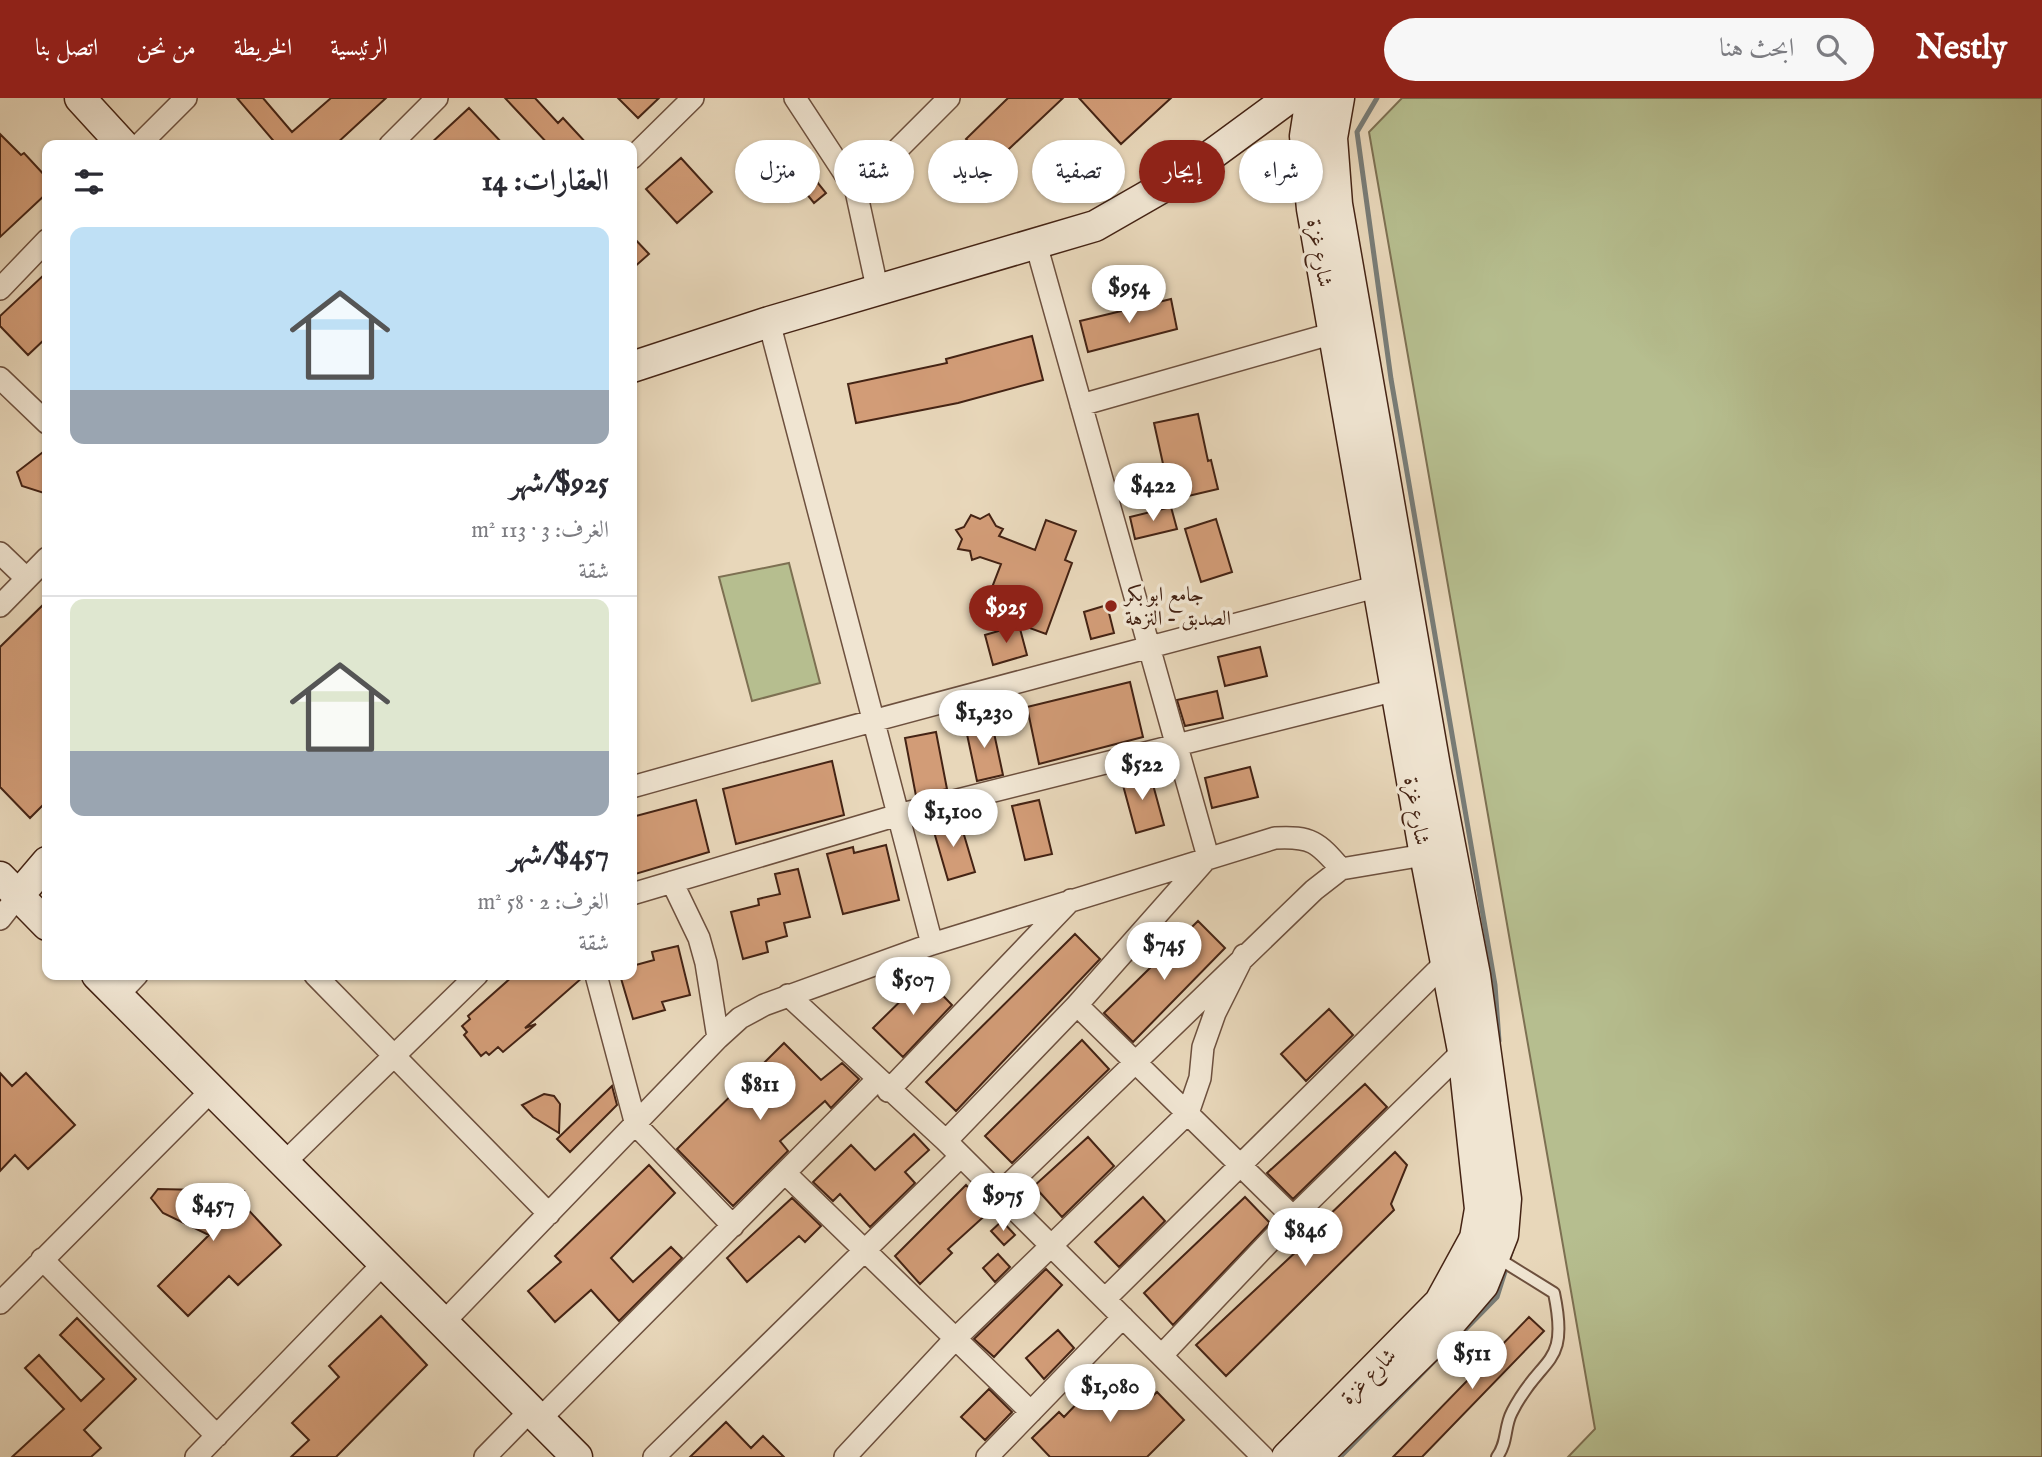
<!DOCTYPE html>
<html lang="ar">
<head>
<meta charset="utf-8">
<style>
	:root { --surface:#fff; --page:#f7f7f7; --text:#2b2b33; --muted:#7c7c81; --line:#e1e1e2; --accent:#8f2418 }
	body { margin:0; font-family:"IM FELL English",Amiri,serif; background:var(--page); color:var(--text); direction:rtl; height:100vh; display:flex; flex-direction:column; font-size:26px; white-space:nowrap }
	* { box-sizing:border-box; margin:0 }
	p { font-size:23px; color:var(--muted) }
	.icon { flex:none; width:38px; height:38px; fill:none; stroke:currentColor; stroke-width:2; stroke-linecap:round; stroke-linejoin:round }
	.map { position:relative; flex:1; overflow:hidden; direction:ltr }
	.details { position:absolute; left:42px; top:42px; width:595px; height:840px; display:flex; flex-direction:column; background:var(--surface); border-radius:14px; box-shadow:0 2px 5px #0004; direction:rtl }
	.details>* { flex:none }
	.hud { position:absolute; left:658px; top:42px; width:665px; height:63px; direction:rtl; display:flex; gap:14px }
	.price { position:absolute; translate:-50% -60px; padding:0 16px; border-radius:24px; background:#fff; color:#222; font-size:23px; line-height:46px; filter:drop-shadow(0 2px 4px #0008) }
	.price::after { content:''; position:absolute; left:50%; top:42px; width:21px; height:16px; margin-left:-10px; background:inherit; clip-path:polygon(0 0,100% 0,50% 100%) }
	.price.current { background:var(--accent); color:#fff }
	ul { padding:0; list-style:none }
	li { display:grid; align-content:center; gap:14px; height:371px; padding:0 28px }
	li+li { border-top:2px solid var(--line) }
	li span { display:grid; place-items:center; height:217px; border-radius:14px; color:#555 }
	li>.icon { margin-inline-start:auto }
	span .icon { width:126px; height:126px; fill:#fffc; stroke-width:1 }
	li b { font-size:30px }
	h2 { display:flex; justify-content:space-between; align-items:center; height:84px; padding:0 28px; font-size:30px }
	.tag { padding:0 24px; border-radius:32px; background:var(--surface); box-shadow:0 2px 5px #0004; font-size:24px; line-height:63px }
	.tag.current { background:var(--accent); color:#fff }
	header { display:flex; align-items:center; gap:42px; box-sizing:border-box; height:98px; padding:0 35px; background:var(--accent); color:#fff }
	header strong { font-size:33px }
	nav { display:flex; gap:38px; margin-inline-start:auto; font-size:24px }
	.search { width:490px; height:63px; background:var(--page); display:flex; align-items:center; gap:18px; box-sizing:border-box; padding:0 24px; border-radius:38px; color:var(--muted); font-size:26px }
	.map>svg:first-child { display:block }
	.green { fill:#b6be8f; stroke:#7d7052; stroke-width:2 }
	.lines { fill:none; stroke-linecap:round; stroke-linejoin:round }
	.stream { stroke:#787c77; stroke-width:5 }
	.building { fill:#d29c77; stroke:#442314; stroke-width:2 }
	.lane-casing { stroke:#6d503e; stroke-width:14 }
	.street-casing { stroke:#6d503e; stroke-width:24 }
	.secondary-casing { stroke:#442314; stroke-width:33 }
	.lane { stroke:#f0e5d2; stroke-width:10 }
	.street { stroke:#f0e5d2; stroke-width:21 }
	.secondary { stroke:#f0e5d2; stroke-width:30 }
	.poi-dot { fill:#8f2418; stroke:#f0e5d2; stroke-width:2.5 }
	.labels { text-anchor:middle; stroke-width:7; stroke-linejoin:round; paint-order:stroke }
	.street-label { font-size:21px; fill:#442314; stroke:#f0e5d2 }
	.poi-label { font-size:21px; fill:#442314; stroke:#f0e5d2; text-anchor:start }
</style>
</head>
<body>
<header>
<strong>Nestly</strong>
<div class="search"><svg class="icon" aria-label="search" viewBox="0 0 24 24"><circle cx="10" cy="10" r="6"/><path d="M15 15l6 6"/></svg>ابحث هنا</div>
<nav><a>الرئيسية</a><a>الخريطة</a><a>من نحن</a><a>اتصل بنا</a></nav>
</header>
<div class="map">
<svg width="2042" height="1359" viewBox="0 0 2042 1359">
	<rect width="100%" height="100%" fill="#e8d7ba"/>
	<filter id="stains"><feTurbulence type="fractalNoise" baseFrequency=".00286" numOctaves="4"/><feColorMatrix values="0 0 0 0 .2 0 0 0 0 .09 0 0 0 0 .02 0 0 0 .5 -.17"/></filter>
	<radialGradient id="worn" r=".72"><stop offset=".6" stop-color="#630" stop-opacity="0"/><stop offset="1" stop-color="#630" stop-opacity=".3"/></radialGradient>
	<!-- green -->
	<path class="green" d="M1402 0H2042V1359H1568L1595 1331 1369 34Z
		M789 465 820 585 752 603 719 479Z"/>
	<g class="lines">
		<!-- stream -->
		<path class="stream" d="M1377 0 1357 34 1391 281 1495 887 1499 943
			M1340 1359 1497 1199 1514 1145"/>
	</g>
	<!-- building -->
	<path class="building" d="M237 0H263L292 34 331 0H386L335 47H277Z
		M505 0H535L558 25 563 20 588 47H549Z
		M618 0H659L638 20Z
		M1008 0H1063L992 67 966 41Z
		M1079 0H1171L1121 46Z
		M469 10 504 47H429Z
		M0 36 21 57 24 55 47 80V95L0 139Z
		M681 60 712 94 677 125 646 91Z
		M805 69 826 95 814 105 793 79Z
		M632 138 649 156 632 171Z
		M47 174V239L28 257 0 228V218Z
		M1171 201 1177 231 1088 254 1080 223Z
		M1032 238 1043 282 958 305 856 325 848 286 947 265 946 261Z
		M1198 316 1208 363 1211 362 1218 391 1171 402 1154 325Z
		M47 351V396L22 388 17 374Z
		M1171 409 1177 431 1135 441 1130 419Z
		M989 416 996 428 1003 431 999 438 1035 452 1046 422 1076 433 1065 462 1072 465 1046 536 983 513 1001 466 980 459 972 462 970 453 958 451 962 441 956 432 964 429 971 417 980 421Z
		M1216 421 1232 474 1201 484 1185 431Z
		M47 503V703L30 720 0 689V549Z
		M1107 507 1114 535 1091 541 1084 514Z
		M1019 527 1027 557 993 567 985 537Z
		M1260 549 1267 578 1225 588 1218 559Z
		M1130 584 1143 639 1039 666 1027 609Z
		M1217 593 1223 620 1185 628 1177 602Z
		M991 621 1003 677 977 683 965 627Z
		M936 634 947 691 916 698 905 640Z
		M832 663 844 717 736 746 723 691Z
		M1250 669 1258 699 1212 710 1205 680Z
		M1149 672 1164 727 1136 735 1121 680Z
		M696 702 709 754 632 777V719Z
		M1039 702 1052 756 1025 762 1012 708Z
		M959 720 975 774 948 782 932 727Z
		M886 747 899 802 843 816 827 756 853 749 854 755Z
		M798 771 810 819 784 825 787 838 766 844 768 854 743 861 731 814 759 807 758 801 780 796 775 776Z
		M1198 823 1225 850 1133 944 1104 915Z
		M1075 836 1100 861 956 1013 926 984Z
		M678 848 690 897 662 904 665 912 633 921 620 877H632V868L654 862 652 854Z
		M514 877 583 879 525 930 536 926 503 954 498 949 489 957 486 954 481 958 464 937 467 934 462 928 470 921 468 918Z
		M925 879 952 907 903 959 873 930Z
		M1329 911 1353 937 1306 983 1281 956Z
		M1082 942 1109 971 1012 1065 985 1038Z
		M784 945 821 982 842 965 859 981 831 1010 825 1003 780 1043 788 1053 733 1108 677 1051Z
		M0 975 12 988 26 975 75 1027 28 1071 15 1057 0 1073Z
		M1365 986 1387 1009 1293 1101 1267 1075Z
		M612 988 617 1007 570 1054 557 1041Z
		M544 996 554 998 560 1006 559 1035 533 1019 522 1007Z
		M914 1036 929 1052 905 1074 915 1085 870 1129 840 1096 833 1103 813 1084 851 1047 875 1072Z
		M1088 1039 1114 1068 1062 1119 1034 1088Z
		M1395 1054 1407 1067 1391 1106 1394 1112 1226 1278 1196 1247 1300 1150 1298 1147Z
		M649 1067 675 1095 611 1160 633 1184 671 1149 682 1160 619 1223 591 1192 555 1224 528 1193 561 1164 555 1158Z
		M966 1087 990 1113 948 1151 952 1155 920 1186 895 1158Z
		M158 1091 244 1093 241 1104 281 1147 238 1187 229 1178 188 1218 158 1188 209 1137 163 1115 151 1100Z
		M1143 1099 1165 1123 1119 1169 1095 1144Z
		M1245 1099 1270 1125 1173 1227 1144 1195Z
		M792 1100 821 1128 805 1144 799 1138 747 1184 727 1160Z
		M1002 1123 1015 1137 1004 1147 991 1133Z
		M998 1156 1010 1169 995 1184 983 1170Z
		M1046 1171 1062 1187 994 1259 974 1241Z
		M381 1218 427 1267 336 1359H291L309 1342 292 1325 339 1279 329 1268Z
		M1529 1219 1544 1233 1422 1359H1393Z
		M77 1220 136 1281 84 1332 101 1350 91 1359H12L64 1311 25 1270 39 1257 81 1303 104 1281 60 1237Z
		M1058 1232 1074 1250 1044 1281 1026 1260Z
		M1109 1272 1144 1306 1157 1294 1184 1322 1147 1359H1050L1032 1340 1059 1314 1064 1319Z
		M989 1291 1012 1314 985 1342 961 1319Z
		M726 1324 751 1350 763 1338 784 1359H690Z"/>
	<g class="lines">
		<defs>
			<path id="lane" d="M1496 1159 1554 1195C1570 1271 1541 1256 1512 1314 1504 1329 1508 1344 1497 1359"/>
			<path id="street" d="M795 0 856 93 878 194
				M139 47 186 0
				M390 47 437 0
				M632 60 693 0
				M856 93 949 0
				M0 191 47 142
				M769 224 932 846
				M0 280 47 325
				M1081 307 1334 235
				M0 455 26 480
				M0 508 47 460
				M632 689C880 619 1130 555 1379 488
				M672 784 699 840 706 865 718 940
				M632 796 898 717 1396 592
				M0 821 18 798
				M315 877 549 1116
				M596 877 636 1027 733 1128
				M118 897 137 877
				M788 897 946 1043 1263 1359
				M1077 907 1293 1119
				M888 993 1071 802
				M946 1043 1077 907 1208 759 1036 146
				M283 1066 477 877
				M786 1076 1031 1314
				M999 1096 1314 792 1341 771 1436 755
				M42 1161 217 1338
				M1105 1201 1446 864
				M0 1205 212 992
				M442 1226 718 940 740 920 764 907 932 846 1275 740C1311 738 1318 744 1341 771
				M1162 1257 1293 1119 1463 953
				M540 1321 877 982
				M196 1359 383 1166
				M485 1359 531 1312
				M654 1359 961 1058
				M845 1359 954 1242 1188 1015 1200 980 1203 949 1215 915 1244 857
				M987 1359 1123 1219"/>
			<path id="secondary" d="M80 0 123 47
				M632 269 769 224 1095 128 1184 77 1289 0
				M0 779 47 827
				M18 798 47 764
				M97 877 577 1359
				M1287 1359 1440 1204 1475 1140 1480 1111 1463 953 1423 746 1312 111 1305 38 1311 0
				M1316 1359 1440 1237 1483 1187 1503 1137 1506 1101 1475 877 1436 674 1337 106 1332 40 1339 0"/>
		</defs>
		<!-- lane casing -->
		<use href="#lane" class="lane-casing"/>
		<!-- street casing -->
		<use href="#street" class="street-casing"/>
		<!-- secondary casing -->
		<use href="#secondary" class="secondary-casing"/>
		<!-- lane -->
		<use href="#lane" class="lane"/>
		<!-- street -->
		<use href="#street" class="street"/>
		<!-- secondary -->
		<use href="#secondary" class="secondary"/>
	</g>
	<!-- markers -->
	<circle class="poi-dot" cx="1111" cy="508" r="7"/>
	<g class="labels">
		<!-- street labels -->
		<g class="street-label">
			<text transform="translate(1320 155) rotate(80)" y="7">شارع غزة</text>
			<text transform="translate(1417 713) rotate(80)" y="7">شارع غزة</text>
			<text transform="translate(1368 1278) rotate(-45)" y="7">شارع غزة</text>
		</g>
		<!-- poi labels -->
		<g class="poi-label">
			<text x="1125" y="503">جامع ابو بكر<tspan x="1125" dy="24">الصدبق - النزهة</tspan></text>
		</g>
	</g>
	<rect width="100%" height="100%" filter="url(#stains)"/>
	<rect width="100%" height="100%" fill="url(#worn)"/>
</svg>
<b class="price" style="left:1129px;top:227px">$954</b>
<b class="price" style="left:1153px;top:425px">$422</b>
<b class="price current" style="left:1006px;top:547px">$925</b>
<b class="price" style="left:984px;top:652px">$1,230</b>
<b class="price" style="left:1142px;top:704px">$522</b>
<b class="price" style="left:953px;top:751px">$1,100</b>
<b class="price" style="left:1164px;top:884px">$745</b>
<b class="price" style="left:913px;top:919px">$507</b>
<b class="price" style="left:760px;top:1024px">$811</b>
<b class="price" style="left:1003px;top:1135px">$975</b>
<b class="price" style="left:213px;top:1145px">$457</b>
<b class="price" style="left:1305px;top:1170px">$846</b>
<b class="price" style="left:1472px;top:1293px">$511</b>
<b class="price" style="left:1110px;top:1326px">$1,080</b>
<div class="hud">
<a class="tag">شراء</a>
<a class="tag current">إيجار</a>
<a class="tag">تصفية</a>
<a class="tag">جديد</a>
<a class="tag">شقة</a>
<a class="tag">منزل</a>
</div>
<section class="details">
<h2>العقارات: 14<svg class="icon" aria-label="filters" viewBox="0 0 24 24"><path d="M4 7h16M4 17h16"/><circle cx="9" cy="7" r="2"/><circle cx="15" cy="17" r="2"/></svg></h2>
<ul>
<li><span style="background:linear-gradient(#bfe0f5 75%,#9aa5b1 0)"><svg class="icon" aria-label="home" viewBox="0 0 24 24"><path d="M3 11l9-7 9 7M6 9v11h12V9"/></svg></span><div><b>$925/شهر</b><p>الغرف: 3 · 113 m²</p><p>شقة</p></div></li>
<li><span style="background:linear-gradient(#dfe7d0 70%,#9aa5b1 0)"><svg class="icon" aria-label="home" viewBox="0 0 24 24"><path d="M3 11l9-7 9 7M6 9v11h12V9"/></svg></span><div><b>$457/شهر</b><p>الغرف: 2 · 58 m²</p><p>شقة</p></div></li>
</ul>
</section>
</div>
</body>
</html>
